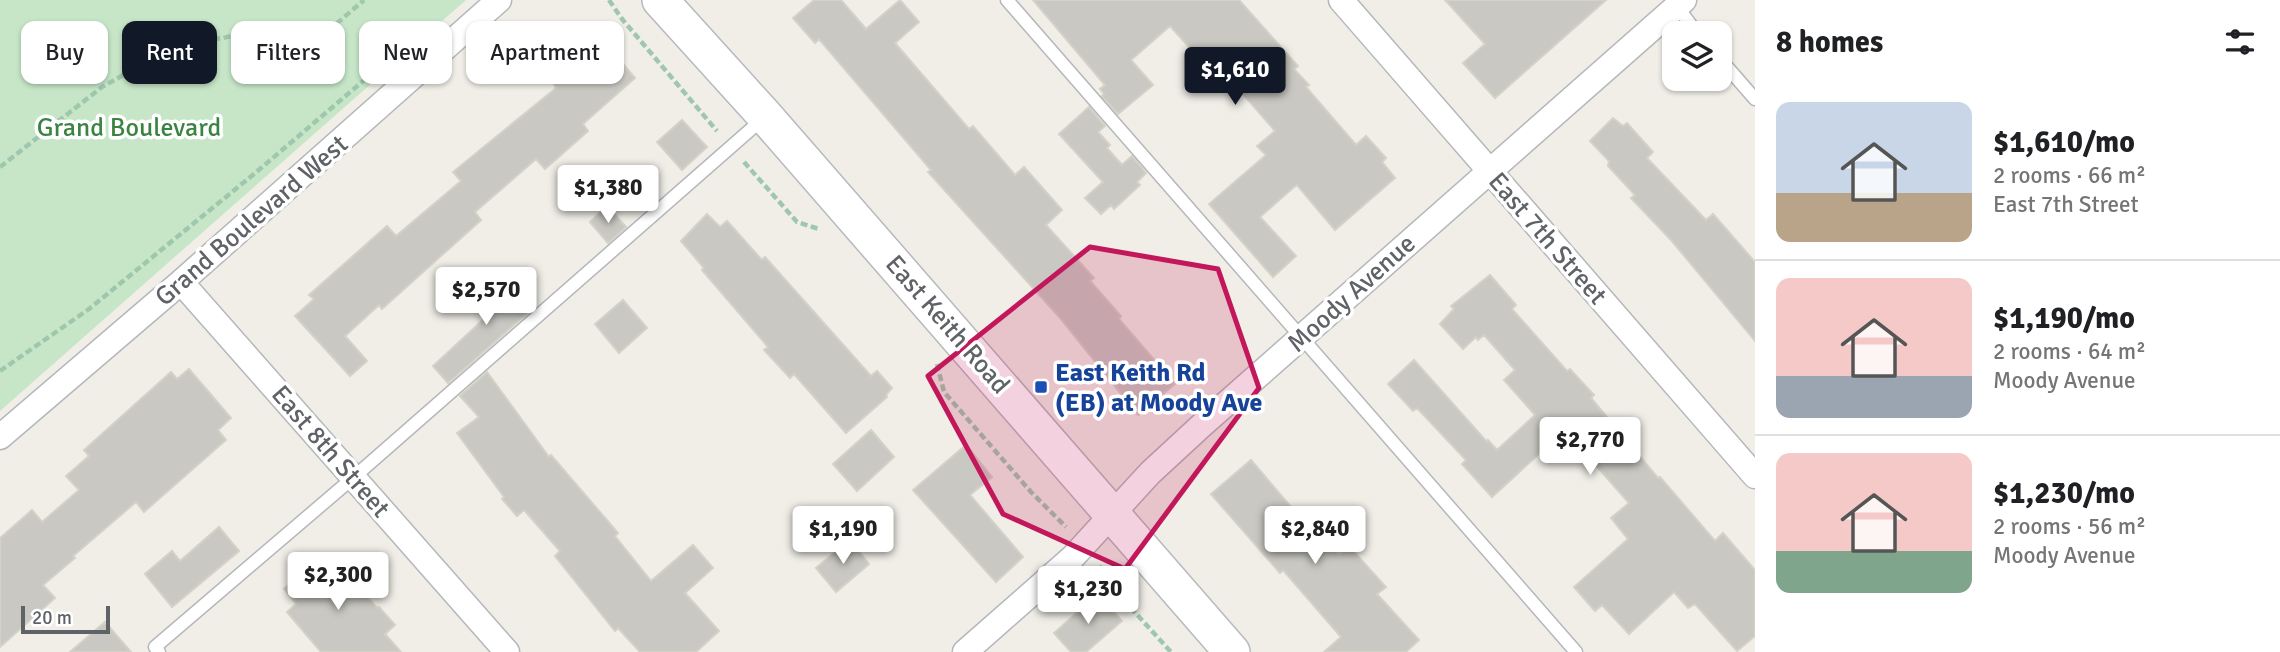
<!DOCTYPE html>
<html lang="en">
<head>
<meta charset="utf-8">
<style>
	:root { --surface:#fff; --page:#f2f2f2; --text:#202124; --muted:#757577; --line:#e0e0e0; --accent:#111827 }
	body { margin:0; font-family:Signika,sans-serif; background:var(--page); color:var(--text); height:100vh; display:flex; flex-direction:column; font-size:26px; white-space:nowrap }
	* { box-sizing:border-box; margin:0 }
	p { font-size:23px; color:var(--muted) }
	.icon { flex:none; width:38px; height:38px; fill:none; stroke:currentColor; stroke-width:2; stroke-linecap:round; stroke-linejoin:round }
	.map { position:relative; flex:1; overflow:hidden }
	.sheet { display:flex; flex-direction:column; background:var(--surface); width:525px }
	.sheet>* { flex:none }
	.guide { position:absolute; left:21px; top:21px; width:665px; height:63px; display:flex; gap:14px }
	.buttons { position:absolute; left:1662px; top:21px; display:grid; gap:14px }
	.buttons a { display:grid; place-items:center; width:70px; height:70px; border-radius:14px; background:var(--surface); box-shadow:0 2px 5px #0004; font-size:35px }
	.scale { position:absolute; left:21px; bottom:18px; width:89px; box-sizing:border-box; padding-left:7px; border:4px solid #5f6267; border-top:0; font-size:19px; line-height:24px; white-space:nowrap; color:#5f6267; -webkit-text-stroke:5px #fff; paint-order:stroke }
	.price { position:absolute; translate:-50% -60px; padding:0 16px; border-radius:7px; background:#fff; color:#222; font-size:23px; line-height:46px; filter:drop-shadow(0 2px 4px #0008) }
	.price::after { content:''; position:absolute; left:50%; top:42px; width:21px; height:16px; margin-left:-10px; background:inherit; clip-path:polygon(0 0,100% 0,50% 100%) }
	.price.active { background:var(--accent); color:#fff }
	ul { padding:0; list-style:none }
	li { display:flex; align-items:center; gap:21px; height:175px; padding:0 21px }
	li+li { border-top:2px solid var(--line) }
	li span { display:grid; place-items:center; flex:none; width:196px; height:140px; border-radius:14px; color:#555 }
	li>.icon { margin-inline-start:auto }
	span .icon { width:84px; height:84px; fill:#fffc; stroke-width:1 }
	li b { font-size:30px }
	h2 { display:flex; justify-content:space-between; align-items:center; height:84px; padding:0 21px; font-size:30px }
	.pill { padding:0 24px; border-radius:14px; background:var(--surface); box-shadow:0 2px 5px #0004; font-size:24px; line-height:63px }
	.pill.active { background:var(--accent); color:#fff }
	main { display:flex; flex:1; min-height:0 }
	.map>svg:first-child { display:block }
	.park { fill:#c6e6c7 }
	.building { fill:#c9c8c2; stroke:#d4d1c6; stroke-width:2 }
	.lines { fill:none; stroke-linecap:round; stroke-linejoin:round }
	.lane-casing { stroke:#b4b7bb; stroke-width:15 }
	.street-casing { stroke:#b4b7bb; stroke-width:27 }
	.secondary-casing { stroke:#b6b9be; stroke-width:38 }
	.path { stroke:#9fc7ad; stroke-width:4.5; stroke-dasharray:7 3.5; stroke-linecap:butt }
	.lane { stroke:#fff; stroke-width:12 }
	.street { stroke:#fff; stroke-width:24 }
	.secondary { stroke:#fff; stroke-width:35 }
	.marked { fill:#c2185b; fill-opacity:0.2; stroke:#c2185b; stroke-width:5; stroke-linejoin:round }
	.transit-dot { fill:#1a4fb4; stroke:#fff; stroke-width:2.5 }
	.labels { text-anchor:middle; stroke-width:7; stroke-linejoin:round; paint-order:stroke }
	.park-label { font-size:26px; fill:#3a8341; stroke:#fff }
	.street-label { font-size:26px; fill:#5f6267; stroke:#fff }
	.transit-label { font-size:26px; font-weight:bold; fill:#164399; stroke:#fff; text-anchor:start }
</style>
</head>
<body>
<main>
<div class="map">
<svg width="1755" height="652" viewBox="0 0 1755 652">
	<rect width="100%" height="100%" fill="#f0eee7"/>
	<!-- park -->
	<path class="park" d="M0 0H466L0 411Z"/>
	<!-- building -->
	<path class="building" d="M814 0H841L866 29 900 0 919 22 895 43 969 129 973 126 1015 175 1024 167 1062 210 1046 225 1094 278 1090 281 1121 316 1119 319 1175 384 1138 415 1061 319 928 172 931 170 819 39 815 43 793 18Z
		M1033 0H1239L1298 66 1294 69 1309 85 1306 87 1356 145 1366 136 1386 158 1382 162 1395 178 1335 230 1297 185 1294 187 1260 217 1296 256 1273 277 1209 204 1266 155 1257 146 1275 131 1215 62 1208 68 1170 26 1131 60 1153 85 1118 114 1102 96 1104 94 1100 89 1105 85Z
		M1445 0H1606L1495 98 1463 63 1485 44Z
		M603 41 635 78 583 124 588 131 545 169 536 159 475 212 481 220 382 309 379 305 345 336 367 361 350 376 295 316 314 299 309 295 387 226 396 236 461 181 453 172 556 88 554 85Z
		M1089 107 1105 126 1098 132 1110 145 1107 148 1122 165 1132 156 1146 173 1137 182 1140 185 1114 209 1111 205 1101 214 1085 198 1103 182 1059 134Z
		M1613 118 1623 126 1627 123 1653 152 1647 158 1706 220 1713 214 1755 262V341L1671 240 1631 198 1635 195 1608 166 1609 161 1590 141Z
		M682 120 707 147 682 170 657 142Z
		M607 206 626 227 608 243 590 222Z
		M707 214 720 227 727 221 762 260 765 257 871 376 877 371 892 388 886 395 887 397 846 433 794 374 790 378 764 350 768 347 702 270 704 268 681 241Z
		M1490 275 1516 305 1512 309 1567 371 1570 369 1594 395 1591 398 1658 478 1660 477 1715 541 1723 533 1755 570V636L1737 651 1695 604 1688 608 1674 592 1629 634 1602 605 1595 611 1574 587 1628 539 1611 518 1629 503 1577 444 1562 458 1550 444 1492 497 1462 464 1466 460 1417 408 1413 411 1388 384 1414 360 1487 442 1488 440 1497 450 1535 415 1504 380 1515 370 1484 335 1478 340 1476 337 1463 349 1440 324 1454 309 1451 306Z
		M505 276 533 308 448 383 433 366 486 317 474 303Z
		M623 300 647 328 619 353 595 324Z
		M189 369 231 418 218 430 226 440 144 512 136 502 73 556 75 558 43 585 55 598 0 647V538L32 510 42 522 79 490 66 476 89 456 84 450 171 372 177 379Z
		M487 372 549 457 551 455 618 533 615 536 651 581 693 545 713 568 685 593 719 631 696 652H640L618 628 615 631 555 556 560 551 524 510 517 516 502 499 504 497 457 433 479 417 460 396Z
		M871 430 894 457 857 491 833 464Z
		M966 445 992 477 970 495 1023 557 996 582 913 490Z
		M1251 460 1303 521 1308 517 1339 554 1349 546 1386 587 1377 594 1419 640 1406 652H1324L1341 637 1283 570 1280 573 1211 494Z
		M219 527 239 551 172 607 145 574 172 551 180 561Z
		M850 540 869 564 836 592 816 568Z
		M320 558 331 570 339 562 377 608 379 607 395 625 385 634 401 652H321L287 612 296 604 284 589Z
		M1098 594 1122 621 1086 652H1071L1054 633Z
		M105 622 131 652H70Z"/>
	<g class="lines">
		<defs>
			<path id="lane" d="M1007 0 1576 652
				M1676 5 1697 33
				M1720 59 1755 99
				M159 652 155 647 354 477 765 117"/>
			<path id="street" d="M1341 0 1755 476
				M181 282 507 652
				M0 437 181 282 499 0
				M965 652 1073 557 1150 473 1202 425 1684 0"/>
			<path id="secondary" d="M660 0 766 117 1232 652"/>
		</defs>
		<!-- lane casing -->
		<use href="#lane" class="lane-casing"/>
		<!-- street casing -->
		<use href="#street" class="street-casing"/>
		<!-- secondary casing -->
		<use href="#secondary" class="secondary-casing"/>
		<!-- path -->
		<path class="path" d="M609 0 622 19 717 131
			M744 162 797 222 819 229
			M0 167 102 87 173 47 238 35 309 34 335 25 364 0
			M937 364 944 392 1031 492 1066 527
			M0 371 89 309 254 174 369 76
			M1099 566 1110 585 1171 652"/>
		<!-- lane -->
		<use href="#lane" class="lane"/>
		<!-- street -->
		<use href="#street" class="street"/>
		<!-- secondary -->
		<use href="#secondary" class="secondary"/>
	</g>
	<!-- marked area -->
	<path class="marked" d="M1090 247 1218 269 1259 388 1125 569 1003 514 928 376Z"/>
	<!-- markers -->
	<rect class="transit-dot" x="1034" y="380" width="14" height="14" rx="3.5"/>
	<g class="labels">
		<!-- park labels -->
		<g class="park-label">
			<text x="129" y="136">Grand Boulevard</text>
		</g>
		<!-- street labels -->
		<g class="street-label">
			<text transform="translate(251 220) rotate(-41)" y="9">Grand Boulevard West</text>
			<text transform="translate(1548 238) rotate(49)" y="9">East 7th Street</text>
			<text transform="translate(1351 293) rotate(-42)" y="9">Moody Avenue</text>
			<text transform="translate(948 324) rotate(49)" y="9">East Keith Road</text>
			<text transform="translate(331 451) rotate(49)" y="9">East 8th Street</text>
		</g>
		<!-- transit labels -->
		<g class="transit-label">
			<text x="1055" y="381">East Keith Rd<tspan x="1055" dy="30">(EB) at Moody Ave</tspan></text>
		</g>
	</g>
</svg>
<div class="buttons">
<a><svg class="icon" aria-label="layers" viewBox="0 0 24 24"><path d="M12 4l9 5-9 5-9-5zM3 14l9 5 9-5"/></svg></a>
</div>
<div class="scale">20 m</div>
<b class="price active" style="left:1235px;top:107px">$1,610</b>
<b class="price" style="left:608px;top:225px">$1,380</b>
<b class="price" style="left:486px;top:327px">$2,570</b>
<b class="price" style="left:1590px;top:477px">$2,770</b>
<b class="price" style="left:843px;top:566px">$1,190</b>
<b class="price" style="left:1315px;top:566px">$2,840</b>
<b class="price" style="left:338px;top:612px">$2,300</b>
<b class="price" style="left:1088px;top:626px">$1,230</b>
<div class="guide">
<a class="pill">Buy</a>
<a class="pill active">Rent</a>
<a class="pill">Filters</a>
<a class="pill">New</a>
<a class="pill">Apartment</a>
</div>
</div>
<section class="sheet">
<h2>8 homes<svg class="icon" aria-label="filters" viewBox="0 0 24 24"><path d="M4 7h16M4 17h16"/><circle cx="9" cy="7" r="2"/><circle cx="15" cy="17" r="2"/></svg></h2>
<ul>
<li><span style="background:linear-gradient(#c9d6e8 65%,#b9a48a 0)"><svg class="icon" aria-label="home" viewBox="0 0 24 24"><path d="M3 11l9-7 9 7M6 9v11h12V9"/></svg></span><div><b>$1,610/mo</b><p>2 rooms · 66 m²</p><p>East 7th Street</p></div></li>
<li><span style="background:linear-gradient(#f6c9c9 70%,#9aa5b1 0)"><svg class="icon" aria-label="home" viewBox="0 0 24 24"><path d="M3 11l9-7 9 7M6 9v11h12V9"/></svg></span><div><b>$1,190/mo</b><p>2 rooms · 64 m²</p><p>Moody Avenue</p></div></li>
<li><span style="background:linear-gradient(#f6c9c9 70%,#7fa58c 0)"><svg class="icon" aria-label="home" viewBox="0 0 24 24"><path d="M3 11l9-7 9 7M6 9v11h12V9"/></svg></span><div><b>$1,230/mo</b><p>2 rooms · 56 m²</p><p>Moody Avenue</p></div></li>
</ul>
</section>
</main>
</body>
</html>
